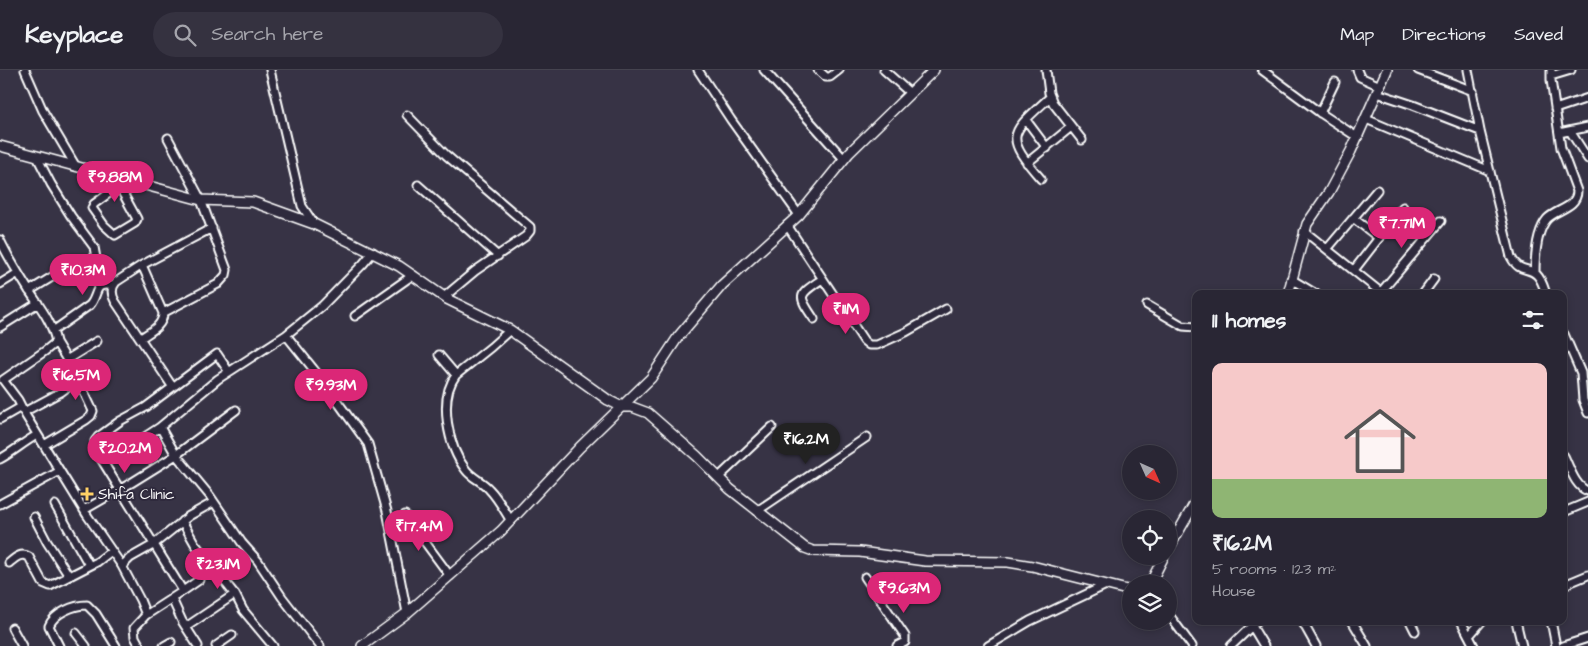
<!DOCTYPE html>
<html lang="en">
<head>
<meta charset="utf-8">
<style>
	:root { --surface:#292634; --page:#353240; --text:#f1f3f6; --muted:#a5a5ac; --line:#45434f; --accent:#db2777 }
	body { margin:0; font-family:"Architects Daughter",sans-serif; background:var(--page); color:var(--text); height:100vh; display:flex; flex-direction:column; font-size:19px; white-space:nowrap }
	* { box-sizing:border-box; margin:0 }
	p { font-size:16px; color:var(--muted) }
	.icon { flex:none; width:28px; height:28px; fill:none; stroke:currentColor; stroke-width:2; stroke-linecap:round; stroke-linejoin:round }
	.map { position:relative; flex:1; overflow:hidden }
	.details { position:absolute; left:1192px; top:220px; width:375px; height:335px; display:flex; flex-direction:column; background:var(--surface); border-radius:10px; box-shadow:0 2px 8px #0003,0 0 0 1px var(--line) }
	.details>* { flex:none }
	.needle { width:32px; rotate:135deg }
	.buttons { position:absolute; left:1122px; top:375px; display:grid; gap:10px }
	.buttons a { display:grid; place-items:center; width:55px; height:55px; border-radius:50%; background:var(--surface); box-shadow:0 2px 8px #0003,0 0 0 1px var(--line); font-size:25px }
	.price { position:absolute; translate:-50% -42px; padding:0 11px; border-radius:18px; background:var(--accent); color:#fff; font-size:16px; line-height:32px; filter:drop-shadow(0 1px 2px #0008) }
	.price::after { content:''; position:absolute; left:50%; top:30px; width:15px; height:11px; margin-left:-8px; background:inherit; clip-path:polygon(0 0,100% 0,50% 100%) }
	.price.active { background:#222; color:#fff }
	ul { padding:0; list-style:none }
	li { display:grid; align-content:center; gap:10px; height:265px; padding:0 20px }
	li+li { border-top:1px solid var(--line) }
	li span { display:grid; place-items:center; height:155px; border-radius:10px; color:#555 }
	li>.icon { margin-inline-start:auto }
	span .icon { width:90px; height:90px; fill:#fffc; stroke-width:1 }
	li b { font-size:21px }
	h2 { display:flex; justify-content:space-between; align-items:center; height:60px; padding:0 20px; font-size:21px }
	header { display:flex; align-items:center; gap:30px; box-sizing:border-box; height:70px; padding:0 25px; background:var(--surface); border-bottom:1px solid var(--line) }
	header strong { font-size:24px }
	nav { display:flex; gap:28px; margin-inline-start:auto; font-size:18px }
	.search { width:350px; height:45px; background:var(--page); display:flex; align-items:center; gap:12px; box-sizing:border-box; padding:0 18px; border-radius:28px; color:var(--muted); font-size:19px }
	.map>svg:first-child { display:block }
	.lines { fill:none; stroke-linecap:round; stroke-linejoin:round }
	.minor-casing { stroke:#fff; stroke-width:11 }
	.tertiary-casing { stroke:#fff; stroke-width:12 }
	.minor { stroke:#2f2a3d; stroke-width:7 }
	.tertiary { stroke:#2f2a3d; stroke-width:9 }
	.poi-dot { fill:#ffd166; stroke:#2f2a3d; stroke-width:2 }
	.labels { text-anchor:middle; stroke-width:4; stroke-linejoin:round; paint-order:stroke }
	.poi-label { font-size:15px; fill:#fff; stroke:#2f2a3d; text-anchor:start }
</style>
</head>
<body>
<header>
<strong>Keyplace</strong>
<div class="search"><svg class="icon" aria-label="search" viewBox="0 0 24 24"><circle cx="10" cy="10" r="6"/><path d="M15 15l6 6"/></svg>Search here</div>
<nav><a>Map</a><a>Directions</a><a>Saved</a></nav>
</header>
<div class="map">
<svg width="1588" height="576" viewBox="0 0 1588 576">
	<rect width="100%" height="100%" fill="#373345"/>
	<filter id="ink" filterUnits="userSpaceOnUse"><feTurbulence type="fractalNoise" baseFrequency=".02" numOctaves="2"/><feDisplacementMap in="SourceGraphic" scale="10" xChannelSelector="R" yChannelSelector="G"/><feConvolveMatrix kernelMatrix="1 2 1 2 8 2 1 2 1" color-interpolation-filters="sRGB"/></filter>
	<g filter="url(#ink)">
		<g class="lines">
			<defs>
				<path id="minor" d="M25 0 43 41 75 95
					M270 0 302 136 314 154
					M698 0 731 50 799 145
					M764 0 844 89
					M818 0 826 7H830L839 0
					M884 0 910 23
					M1046 0 1049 23 1053 33 1082 70
					M1262 0 1319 42 1357 67
					M1357 0 1360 7 1380 16
					M1418 0 1473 21
					M1468 0 1480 61 1511 187C1520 204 1528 196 1537 205 1542 210 1544 218 1546 224
					M1551 6 1571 0
					M1377 23 1413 35 1480 61
					M1555 39 1588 28
					M1320 43 1335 12
					M407 45 446 85 530 157V161L526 166 475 201 444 227
					M1366 49 1490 101
					M1026 50 1047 78
					M1570 61 1588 89
					M1559 63 1588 57
					M37 87 51 114 71 146 94 177 101 216
					M1027 93 1071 57
					M113 105 137 149 135 153 115 165 104 155 92 138 94 134 119 116
					M1041 109C1002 65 1011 63 1050 27
					M418 115 498 186
					M1353 148 1379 168
					M787 155 864 271 869 275H877L906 262 946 239
					M1304 161 1383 224
					M0 170C8 187 18 203 28 219 39 236 52 251 56 272L45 281 3 310 18 330 26 346 87 445 122 496 140 530 146 545 134 558 135 567 140 576
					M1328 178 1377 120
					M1354 200 1403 137
					M1535 203C1535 187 1536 162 1547 149 1556 139 1577 138 1577 121L1561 78 1551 10V0
					M1291 209 1316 224
					M0 214 18 203
					M29 221 65 199
					M1381 222 1441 151
					M1423 224 1434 209
					M1147 235 1183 256 1196 257
					M163 243 218 214 226 205 227 200 201 130 168 68
					M355 246 413 205
					M814 249C797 224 798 226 822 209
					M0 257 38 233
					M510 260 491 277 456 305C438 329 448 377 466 400 472 408 482 411 489 419 498 428 504 440 511 451
					M53 261 90 235C99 225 93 211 113 216
					M1564 264 1581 303 1583 330 1588 343
					M286 265 319 306 368 374 387 441 407 543
					M141 268C151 261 163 256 163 243L142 195
					M439 285 456 305
					M68 289 97 271
					M172 316 115 231C111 224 111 218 116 212L142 195 212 158
					M24 342 61 322 78 309
					M0 349 21 337
					M140 370 160 357
					M44 375 86 350 91 346 93 341 76 305 56 272
					M1564 386C1570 398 1575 417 1588 421
					M0 389C13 382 24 372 37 365
					M719 407 772 357
					M0 434 60 401
					M55 435 89 495
					M84 440 131 413 176 385 236 340
					M757 441 867 367
					M1564 442 1588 432
					M405 445 450 506
					M34 447 47 472 69 506
					M182 451 195 474 236 526 243 540 273 576
					M9 493C15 488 21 482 29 487L43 513 50 516 97 492 110 482
					M122 496 130 488 153 475 189 446 214 432
					M865 507 905 566V572L897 576
					M1564 515 1588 505
					M183 521 199 510
					M172 529 182 551 198 576
					M146 545 183 521 98 384 95 371 98 367 120 351 146 337 217 284 229 302
					M1169 545 1192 576
					M1302 551 1316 576
					M1352 551 1367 576
					M1410 551 1415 561
					M1461 551 1474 576
					M1516 551 1522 576
					M1551 551 1556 576
					M1252 556 1264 576
					M186 557 235 524
					M12 558 22 576
					M76 563 86 576
					M1469 566 1482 551
					M59 576 49 556C54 543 74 535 87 535L96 544 116 576
					M164 576 171 572
					M216 576 232 565
					M320 576 282 527 258 491 242 473 210 426 176 385 160 357 218 309 286 265 322 236 363 194 373 182
					M988 576 1030 551 1106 515
					M1231 576 1257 551
					M1563 576 1588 568"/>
				<path id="tertiary" d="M0 76 201 130 253 132 314 154 399 196 447 229 510 260 608 330 622 337H632L648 343 697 386 730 419 805 478 813 481 860 482 925 491 1008 492 1032 496 1131 521
					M1288 224 1307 154 1329 122 1351 81 1387 0
					M1169 478 1196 431
					M1150 514 1164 486
					M362 576 407 543 501 461 580 377 651 308 678 267 722 215 799 145 849 83 934 0"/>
			</defs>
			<!-- minor casing -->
			<use href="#minor" class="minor-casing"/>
			<!-- tertiary casing -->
			<use href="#tertiary" class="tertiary-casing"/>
			<!-- minor -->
			<use href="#minor" class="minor"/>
			<!-- tertiary -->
			<use href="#tertiary" class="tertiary"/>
		</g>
	</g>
	<!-- markers -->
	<path class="poi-dot" d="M84.5 416.5h5v5h5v5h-5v5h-5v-5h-5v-5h5z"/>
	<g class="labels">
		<!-- poi labels -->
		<g class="poi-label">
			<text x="98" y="429">Shifa Clinic</text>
		</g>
	</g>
</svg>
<div class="buttons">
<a><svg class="needle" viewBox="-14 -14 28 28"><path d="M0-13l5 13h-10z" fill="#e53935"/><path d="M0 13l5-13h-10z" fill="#a5a5ac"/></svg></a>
<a><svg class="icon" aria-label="locate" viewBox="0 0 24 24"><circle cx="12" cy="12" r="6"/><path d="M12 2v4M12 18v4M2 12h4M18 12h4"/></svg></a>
<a><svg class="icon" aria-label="layers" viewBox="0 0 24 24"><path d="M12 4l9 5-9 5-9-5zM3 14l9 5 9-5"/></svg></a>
</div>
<b class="price" style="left:115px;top:133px">₹9.88M</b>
<b class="price" style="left:1402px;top:179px">₹7.71M</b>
<b class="price" style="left:83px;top:226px">₹10.3M</b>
<b class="price" style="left:846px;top:265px">₹11M</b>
<b class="price" style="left:76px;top:331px">₹16.5M</b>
<b class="price" style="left:331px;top:341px">₹9.93M</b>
<b class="price active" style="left:806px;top:395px">₹16.2M</b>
<b class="price" style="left:125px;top:404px">₹20.2M</b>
<b class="price" style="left:419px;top:482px">₹17.4M</b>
<b class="price" style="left:218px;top:520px">₹23.1M</b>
<b class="price" style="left:904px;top:544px">₹9.63M</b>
<section class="details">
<h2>11 homes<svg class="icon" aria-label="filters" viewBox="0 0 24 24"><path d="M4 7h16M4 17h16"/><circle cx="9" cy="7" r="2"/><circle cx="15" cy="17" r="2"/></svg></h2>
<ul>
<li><span style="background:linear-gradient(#f6c9c9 75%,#8fb573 0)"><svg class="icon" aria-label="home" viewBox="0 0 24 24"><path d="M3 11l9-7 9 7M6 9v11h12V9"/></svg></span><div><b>₹16.2M</b><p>5 rooms · 123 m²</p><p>House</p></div></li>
</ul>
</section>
</div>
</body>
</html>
